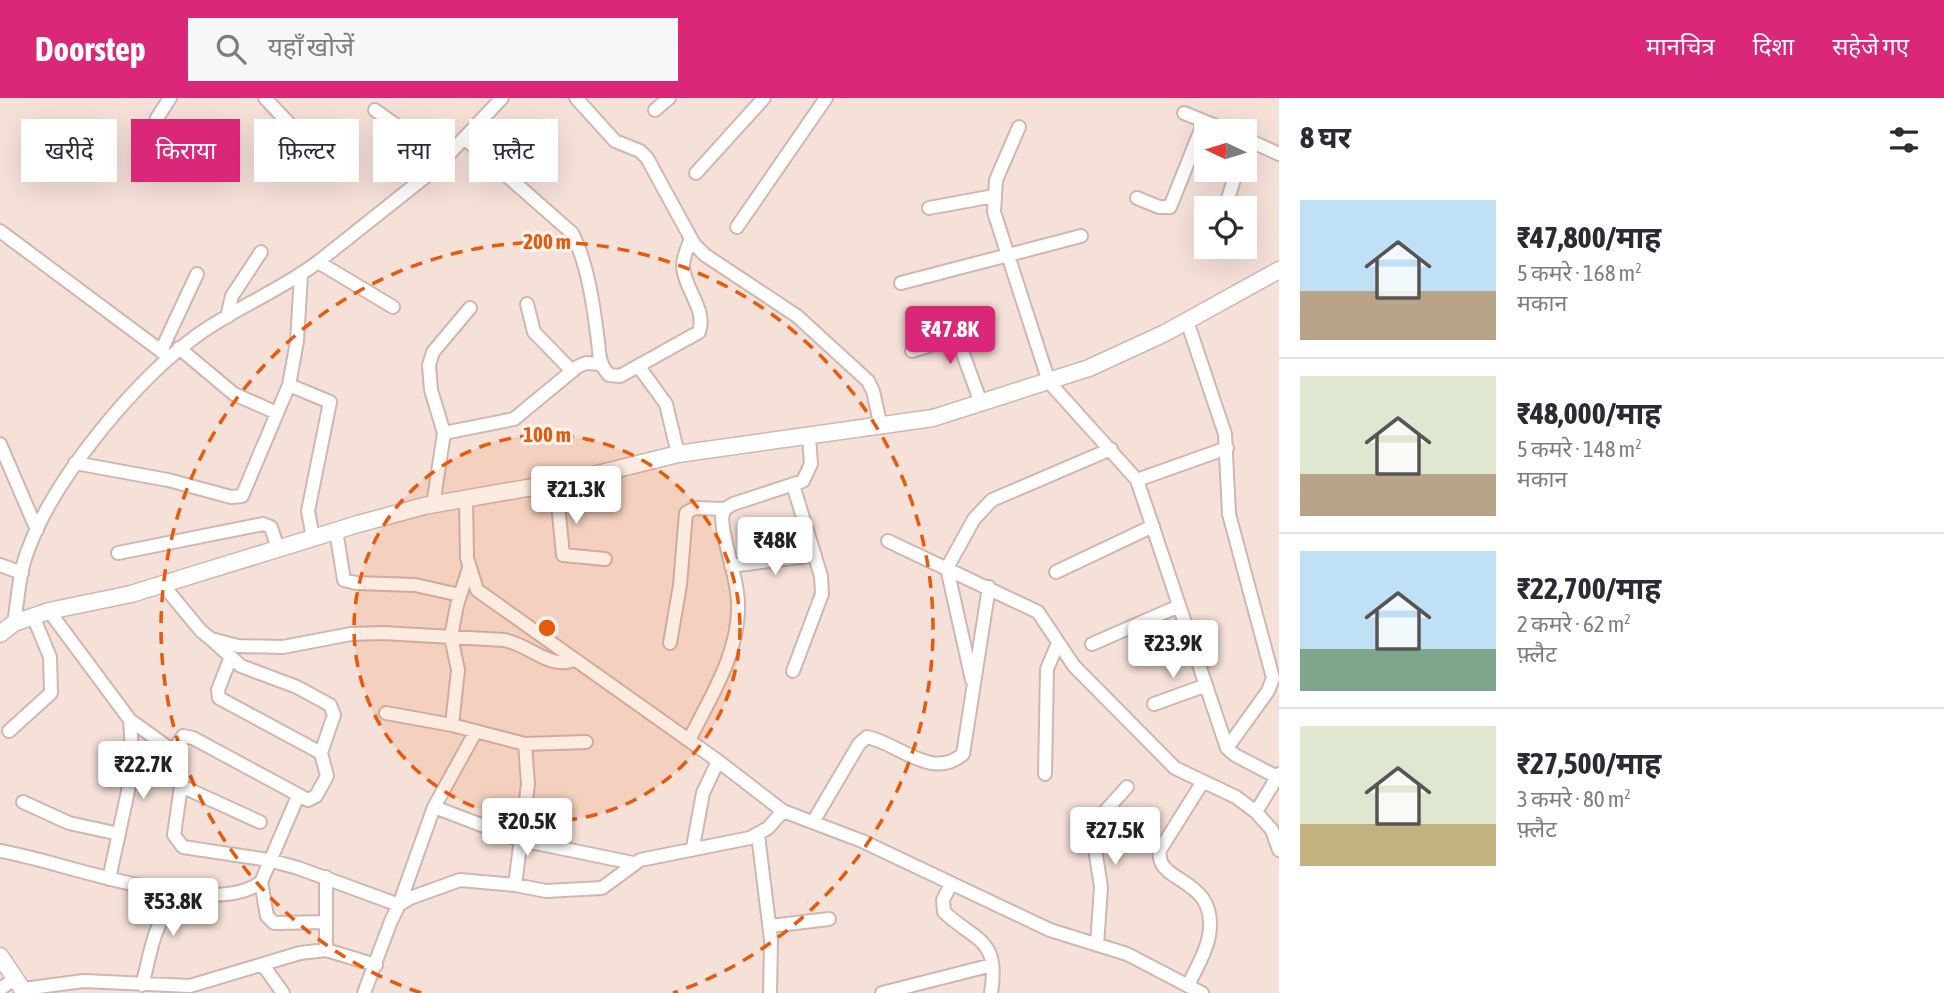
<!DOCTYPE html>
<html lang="hi">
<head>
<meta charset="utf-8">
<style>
	:root { --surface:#fff; --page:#f7f7f7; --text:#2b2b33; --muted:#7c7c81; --line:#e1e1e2; --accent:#db2777 }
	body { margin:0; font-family:"Asap Condensed","Noto Sans Devanagari",sans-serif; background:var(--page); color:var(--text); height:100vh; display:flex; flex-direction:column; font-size:26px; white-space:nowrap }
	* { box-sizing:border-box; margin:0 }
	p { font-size:23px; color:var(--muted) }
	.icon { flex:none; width:38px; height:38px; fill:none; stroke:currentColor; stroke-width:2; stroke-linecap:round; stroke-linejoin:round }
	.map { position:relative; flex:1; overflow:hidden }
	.panel { display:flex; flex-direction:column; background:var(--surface); width:665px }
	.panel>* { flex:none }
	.hud { position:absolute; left:21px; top:21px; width:665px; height:63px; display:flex; gap:14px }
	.needle { width:46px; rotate:274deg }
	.fabs { position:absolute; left:1194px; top:21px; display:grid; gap:14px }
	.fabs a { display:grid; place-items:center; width:63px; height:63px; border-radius:0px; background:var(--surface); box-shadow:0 7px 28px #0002; font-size:35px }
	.price { position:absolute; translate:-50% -60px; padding:0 16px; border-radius:7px; background:#fff; color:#222; font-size:23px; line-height:46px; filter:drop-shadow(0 2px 4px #0008) }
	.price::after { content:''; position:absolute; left:50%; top:42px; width:21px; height:16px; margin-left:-10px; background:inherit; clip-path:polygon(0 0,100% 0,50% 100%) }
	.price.selected { background:var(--accent); color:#fff }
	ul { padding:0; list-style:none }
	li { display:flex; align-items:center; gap:21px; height:175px; padding:0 21px }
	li+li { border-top:2px solid var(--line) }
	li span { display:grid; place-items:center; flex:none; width:196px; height:140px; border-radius:0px; color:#555 }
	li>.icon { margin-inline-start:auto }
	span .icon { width:84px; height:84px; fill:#fffc; stroke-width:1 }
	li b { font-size:30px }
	h2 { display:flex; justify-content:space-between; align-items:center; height:84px; padding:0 21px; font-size:30px }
	.chip { padding:0 24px; border-radius:0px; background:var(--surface); box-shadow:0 7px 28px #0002; font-size:24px; line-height:63px }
	.chip.selected { background:var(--accent); color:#fff }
	header { display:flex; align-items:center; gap:42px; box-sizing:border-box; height:98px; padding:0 35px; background:var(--accent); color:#fff }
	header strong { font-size:33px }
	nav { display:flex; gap:38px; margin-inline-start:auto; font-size:24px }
	.search { width:490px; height:63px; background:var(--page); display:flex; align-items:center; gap:18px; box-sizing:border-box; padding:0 24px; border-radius:0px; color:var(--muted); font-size:26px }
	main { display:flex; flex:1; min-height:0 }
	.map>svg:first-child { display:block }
	.residential { fill:#f6e1d9; fill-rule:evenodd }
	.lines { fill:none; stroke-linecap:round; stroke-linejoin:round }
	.minor-casing { stroke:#d0b6b0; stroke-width:16 }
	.tertiary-casing { stroke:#d0b6b0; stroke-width:19 }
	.minor { stroke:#fff; stroke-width:12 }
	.tertiary { stroke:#fff; stroke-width:16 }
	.ring { fill:none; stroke:#e8590c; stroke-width:3.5; stroke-dasharray:12 9 }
	.centre { fill:#e8590c; stroke:#fff4ee; stroke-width:3.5 }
	.ring-label { font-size:21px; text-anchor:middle; font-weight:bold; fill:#e8590c; stroke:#fff4ee; stroke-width:6; stroke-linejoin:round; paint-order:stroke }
</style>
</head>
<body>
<header>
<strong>Doorstep</strong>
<div class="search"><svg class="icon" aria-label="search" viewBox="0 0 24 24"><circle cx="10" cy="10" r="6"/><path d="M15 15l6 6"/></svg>यहाँ खोजें</div>
<nav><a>मानचित्र</a><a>दिशा</a><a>सहेजे गए</a></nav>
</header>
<main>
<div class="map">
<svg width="1279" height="895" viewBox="0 0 1279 895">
	<rect width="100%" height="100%" fill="#fcefe7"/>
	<!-- residential -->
	<path class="residential" d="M0 0H1279V895H0ZM1206 33H1244V72H1206ZM1206 110H1244V149H1206Z"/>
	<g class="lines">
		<defs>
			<path id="minor" d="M265 0 324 63
				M576 0 615 43 640 53 647 60 694 146 705 157 797 218 868 283 873 293 881 329
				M375 12 444 62
				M655 12 669 0
				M1184 15 1228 33
				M157 20 170 0
				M1019 29 996 82 994 114 1049 284 1137 382 1227 350
				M464 40 572 135C587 164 593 204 597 236 600 253 597 264 609 277L620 278 699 234C707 211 684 191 683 168 683 158 688 149 691 140
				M1244 40 1279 56
				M696 75 764 0
				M1137 100 1159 109H1170L1204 24
				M929 110 994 98
				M1225 110 1237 72
				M737 129 826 0
				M0 133 169 259
				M318 164 393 209
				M901 185 1081 138
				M527 206 534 234 572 273
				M227 219 232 198 261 154
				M950 220 981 305
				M1187 223 1225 336 1229 416 1273 580 1268 593 1227 650
				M179 250 234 296 277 315
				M161 253 197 176
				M912 253 957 239
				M639 269 666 306 678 356
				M289 287 330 304 308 413 313 440
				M444 335 514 321 577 269 586 265 601 266
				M0 346 37 432
				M75 365 168 382 231 399 242 398 289 287 297 243 301 177
				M1137 382 1227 650 1235 657 1277 679
				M556 385 563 457 605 461
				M466 402 467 460 477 492 718 663 783 713 862 743 1050 832 1127 856 1202 895
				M433 407 444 335 431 292 429 267 433 254 470 210
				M336 432 344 482 356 485 415 487 460 497
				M888 443 1038 514 1074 568 1175 670 1236 699 1256 714 1272 732 1279 752
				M118 455 263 426 271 429 278 451
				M0 467 22 475
				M731 468 815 457
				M469 470 457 507 451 539 458 572 452 627 525 646 528 686 515 787
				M1056 474 1153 428
				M163 487 201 533 211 541 238 548 283 549 351 536 383 535 504 542C529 546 549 572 574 562
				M49 513 130 622 173 653
				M14 525C18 501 19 474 28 452 54 380 137 280 199 236 237 209 281 192 318 164L435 71 502 0
				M211 541 241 568 297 589 330 607 334 617 321 655 327 678 316 698 308 702 193 640 183 638 173 653 181 688 174 737 183 749 269 762 298 770 399 807 434 709 476 633
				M670 545 680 487 686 415 695 410 725 411
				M1092 546 1179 508
				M230 561 218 592 219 600 321 655
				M793 573 822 496 821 478 793 387
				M972 582 947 470 974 421 992 402 1111 351
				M1154 606 1204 588
				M386 615 452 627
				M9 633 51 595 50 559 33 518
				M689 642C710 600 740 554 738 505 737 475 723 448 722 419L725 411 733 406 803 383 811 366 809 339
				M525 646 586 644
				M1045 676 1047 571 1058 545
				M181 688 260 724
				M23 704 69 725 119 736
				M434 709 521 742 633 765
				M1256 714 1279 676
				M813 724 859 646 867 639C898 645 932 683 963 656L989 489
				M758 737 771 842 770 895
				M693 749 703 695 718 663
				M0 753C59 762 211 823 261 784L298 698
				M326 779V852
				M109 781 133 670 130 622
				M261 784 267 818 274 825 326 824
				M951 786 943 802 944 814C976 844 1000 840 991 895
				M770 828 829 821
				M1097 847 1101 789 1093 738 1101 718 1127 689
				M263 867 283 895
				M142 887C149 865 153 822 173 809 182 803 195 802 205 798
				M1188 888C1195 872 1206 855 1209 838 1219 777 1154 787 1160 752L1202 685
				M0 891 16 880
				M23 891 84 883 190 888 300 855 326 852 376 867
				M364 895 391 823 399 807 410 800 460 782 515 787 546 793 602 790 640 762 750 740 768 730 783 713
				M882 895 992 867"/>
			<path id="tertiary" d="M0 536 14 525 49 513 131 496 358 426 424 408 573 382 678 356 933 320 1089 270 1165 235 1279 172
				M0 858 25 895"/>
		</defs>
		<!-- minor casing -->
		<use href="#minor" class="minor-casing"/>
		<!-- tertiary casing -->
		<use href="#tertiary" class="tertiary-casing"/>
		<!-- minor -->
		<use href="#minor" class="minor"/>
		<!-- tertiary -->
		<use href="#tertiary" class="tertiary"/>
	</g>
	<!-- distance rings -->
	<circle cx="547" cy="530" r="193" fill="#e8590c" fill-opacity=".12"/>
	<g class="ring">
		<circle cx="547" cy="530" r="193"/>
		<path d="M421 895A386 386 0 1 1 673 895"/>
	</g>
	<circle cx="547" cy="530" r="10" class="centre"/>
	<g class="ring-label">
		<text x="547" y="151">200 m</text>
		<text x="547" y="344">100 m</text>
	</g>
</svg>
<div class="fabs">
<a><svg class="needle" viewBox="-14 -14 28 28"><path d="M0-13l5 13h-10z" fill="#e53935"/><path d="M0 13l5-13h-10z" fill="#7c7c81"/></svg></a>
<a><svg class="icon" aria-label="locate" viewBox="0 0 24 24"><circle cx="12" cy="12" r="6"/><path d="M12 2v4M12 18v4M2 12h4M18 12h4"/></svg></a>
</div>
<b class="price selected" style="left:950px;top:268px">₹47.8K</b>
<b class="price" style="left:576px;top:428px">₹21.3K</b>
<b class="price" style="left:775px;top:479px">₹48K</b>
<b class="price" style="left:1173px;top:582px">₹23.9K</b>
<b class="price" style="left:143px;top:703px">₹22.7K</b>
<b class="price" style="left:527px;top:760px">₹20.5K</b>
<b class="price" style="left:1115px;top:769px">₹27.5K</b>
<b class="price" style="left:173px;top:840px">₹53.8K</b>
<div class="hud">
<a class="chip">खरीदें</a>
<a class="chip selected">किराया</a>
<a class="chip">फ़िल्टर</a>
<a class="chip">नया</a>
<a class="chip">फ़्लैट</a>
</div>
</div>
<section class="panel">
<h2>8 घर<svg class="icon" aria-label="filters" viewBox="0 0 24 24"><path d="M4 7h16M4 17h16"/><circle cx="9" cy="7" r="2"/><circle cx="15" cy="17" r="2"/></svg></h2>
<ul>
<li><span style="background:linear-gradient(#bfe0f5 65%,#b9a48a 0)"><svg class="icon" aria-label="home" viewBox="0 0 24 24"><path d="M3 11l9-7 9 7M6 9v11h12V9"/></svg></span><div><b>₹47,800/माह</b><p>5 कमरे · 168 m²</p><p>मकान</p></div></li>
<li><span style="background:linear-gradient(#dfe7d0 70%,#b9a48a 0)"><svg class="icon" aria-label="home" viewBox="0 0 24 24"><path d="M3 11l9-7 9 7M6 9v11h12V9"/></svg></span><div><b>₹48,000/माह</b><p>5 कमरे · 148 m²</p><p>मकान</p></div></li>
<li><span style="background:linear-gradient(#bfe0f5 70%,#7fa58c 0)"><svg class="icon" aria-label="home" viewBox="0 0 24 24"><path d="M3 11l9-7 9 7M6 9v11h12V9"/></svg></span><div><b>₹22,700/माह</b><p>2 कमरे · 62 m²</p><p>फ़्लैट</p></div></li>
<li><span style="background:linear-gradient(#dfe7d0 70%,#c2b280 0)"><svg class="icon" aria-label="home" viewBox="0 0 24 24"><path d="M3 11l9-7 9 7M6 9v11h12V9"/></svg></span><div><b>₹27,500/माह</b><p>3 कमरे · 80 m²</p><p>फ़्लैट</p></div></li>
</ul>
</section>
</main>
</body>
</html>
